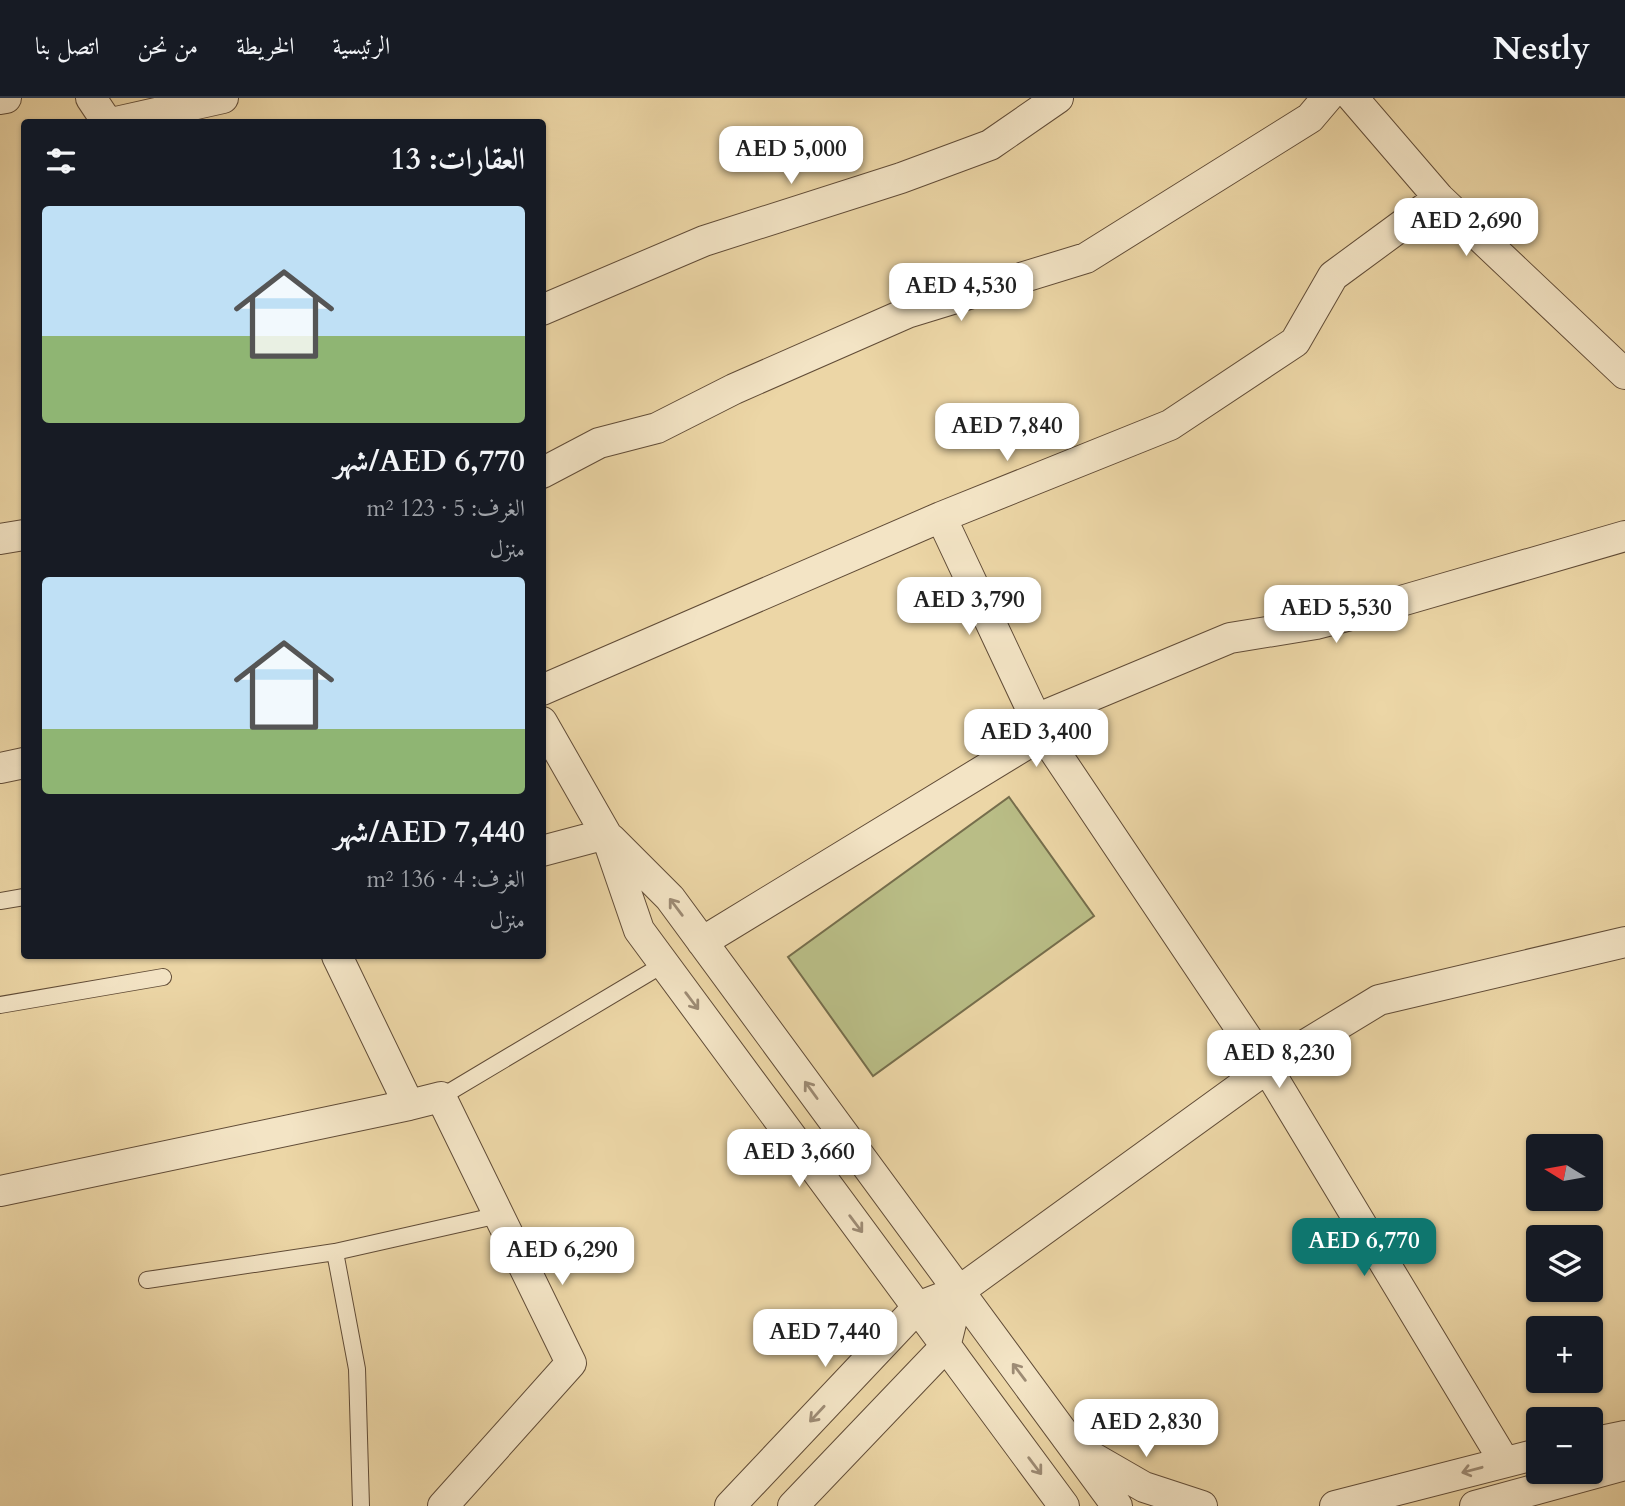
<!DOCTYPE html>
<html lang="ar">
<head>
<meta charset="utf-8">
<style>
	:root { --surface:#171b24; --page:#242831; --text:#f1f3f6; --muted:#9ea1a6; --line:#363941; --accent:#0f766e }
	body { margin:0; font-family:Cardo,Amiri,serif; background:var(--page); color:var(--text); direction:rtl; height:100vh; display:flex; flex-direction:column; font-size:26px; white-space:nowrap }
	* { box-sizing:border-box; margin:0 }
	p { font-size:23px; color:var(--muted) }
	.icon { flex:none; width:38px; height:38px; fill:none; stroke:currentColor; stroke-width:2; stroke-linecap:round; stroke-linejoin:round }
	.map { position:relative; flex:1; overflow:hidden; direction:ltr }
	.sheet { position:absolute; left:21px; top:21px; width:525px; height:840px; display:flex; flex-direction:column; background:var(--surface); border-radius:7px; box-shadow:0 2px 5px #0004; direction:rtl }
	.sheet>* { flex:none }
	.needle { width:46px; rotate:281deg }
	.controls { position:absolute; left:1526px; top:1036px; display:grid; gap:14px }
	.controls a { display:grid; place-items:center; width:77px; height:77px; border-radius:7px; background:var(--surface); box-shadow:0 2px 5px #0004; font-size:35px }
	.price { position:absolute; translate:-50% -60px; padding:0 16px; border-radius:14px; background:#fff; color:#222; font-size:23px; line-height:46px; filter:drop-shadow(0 2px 4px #0008) }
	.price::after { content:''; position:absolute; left:50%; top:42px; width:21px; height:16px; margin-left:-10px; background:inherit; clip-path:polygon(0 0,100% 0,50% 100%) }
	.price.on { background:var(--accent); color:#fff }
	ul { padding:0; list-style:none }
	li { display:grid; align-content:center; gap:14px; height:371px; padding:0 21px }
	li span { display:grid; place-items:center; height:217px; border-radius:7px; color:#555 }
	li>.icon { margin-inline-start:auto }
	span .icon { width:126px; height:126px; fill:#fffc; stroke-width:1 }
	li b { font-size:30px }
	h2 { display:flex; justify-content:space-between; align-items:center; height:84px; padding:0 21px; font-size:30px }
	header { display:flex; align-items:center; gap:42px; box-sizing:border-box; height:98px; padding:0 35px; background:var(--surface); border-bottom:2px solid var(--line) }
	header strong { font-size:33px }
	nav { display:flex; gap:38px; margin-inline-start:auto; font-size:24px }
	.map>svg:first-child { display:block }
	.green { fill:#b9bd86; stroke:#766e4c; stroke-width:2 }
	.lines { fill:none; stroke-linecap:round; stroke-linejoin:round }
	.service-casing { stroke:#614c37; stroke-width:18 }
	.minor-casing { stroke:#614c37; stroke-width:32 }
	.service { stroke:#f3e4c5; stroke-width:16 }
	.minor { stroke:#f3e4c5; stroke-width:30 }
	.oneway { stroke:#9d8b74 }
</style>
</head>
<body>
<header>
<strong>Nestly</strong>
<nav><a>الرئيسية</a><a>الخريطة</a><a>من نحن</a><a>اتصل بنا</a></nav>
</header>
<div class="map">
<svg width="1625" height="1408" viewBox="0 0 1625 1408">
	<rect width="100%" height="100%" fill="#ecd6a6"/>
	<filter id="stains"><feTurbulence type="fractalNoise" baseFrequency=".00286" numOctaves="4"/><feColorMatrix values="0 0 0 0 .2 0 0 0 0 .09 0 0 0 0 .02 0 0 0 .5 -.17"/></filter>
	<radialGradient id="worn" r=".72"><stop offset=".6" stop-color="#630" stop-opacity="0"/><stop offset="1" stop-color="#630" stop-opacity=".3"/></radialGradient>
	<!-- green -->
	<path class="green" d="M1009 699 1094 818 873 978 788 859Z"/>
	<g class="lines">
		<defs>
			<path id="service" d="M0 803 24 799
				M0 907 163 879
				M441 999 664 866
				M335 1154 499 1117
				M147 1182 335 1154 357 1271 361 1408"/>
			<path id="minor" d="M91 0 107 24
				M1353 0 1439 100 1625 276
				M0 1 6 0
				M116 24 223 0
				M542 212 704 143 901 80 990 47 1058 0
				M542 375 599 345 657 330 734 291 907 215 1086 160 1310 20 1327 0
				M941 419 1043 636
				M0 441 24 437
				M542 592 941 419 1170 327 1295 244 1333 178 1439 100
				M1036 621 1230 540 1316 526 1370 512 1625 438
				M542 624 606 736 639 832 1064 1408
				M0 670 24 665
				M611 741 670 800 1117 1408
				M542 753 606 736
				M702 844 1043 636 1267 970 1504 1363
				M409 1007 441 999 571 1265 443 1408
				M0 1093 409 1007 337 858
				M1591 1345 1625 1338
				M1085 1355 1144 1389 1202 1408
				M730 1408 918 1209 959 1193 1267 970 1379 902 1625 844
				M793 1408 945 1249 959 1193
				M1335 1408 1538 1356
				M1475 1408 1625 1367"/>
		</defs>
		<!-- service casing -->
		<use href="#service" class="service-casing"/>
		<!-- minor casing -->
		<use href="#minor" class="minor-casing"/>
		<!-- service -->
		<use href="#service" class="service"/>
		<!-- minor -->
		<use href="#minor" class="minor"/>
	</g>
	<!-- one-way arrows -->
	<defs><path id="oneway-shaft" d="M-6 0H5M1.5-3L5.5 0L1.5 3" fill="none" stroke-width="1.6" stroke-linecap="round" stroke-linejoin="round" transform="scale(1.75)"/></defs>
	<g class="oneway">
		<use href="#oneway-shaft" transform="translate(676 809) rotate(-127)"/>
		<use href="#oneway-shaft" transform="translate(692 903) rotate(53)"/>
		<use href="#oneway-shaft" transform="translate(811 992) rotate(-126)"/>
		<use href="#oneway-shaft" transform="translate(856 1126) rotate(53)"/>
		<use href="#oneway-shaft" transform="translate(1019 1274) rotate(-127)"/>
		<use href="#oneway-shaft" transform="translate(817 1316) rotate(133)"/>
		<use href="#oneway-shaft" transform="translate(1035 1368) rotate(53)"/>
		<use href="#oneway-shaft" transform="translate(1472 1372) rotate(165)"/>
	</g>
	<rect width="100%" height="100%" filter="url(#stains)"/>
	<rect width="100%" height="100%" fill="url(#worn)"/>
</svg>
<div class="controls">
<a><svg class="needle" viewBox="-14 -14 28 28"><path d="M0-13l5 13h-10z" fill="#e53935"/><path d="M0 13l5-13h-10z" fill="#9ea1a6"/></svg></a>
<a><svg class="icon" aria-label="layers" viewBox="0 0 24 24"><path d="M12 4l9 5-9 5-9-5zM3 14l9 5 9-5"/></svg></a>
<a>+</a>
<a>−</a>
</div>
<b class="price" style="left:791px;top:88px">AED 5,000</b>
<b class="price" style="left:1466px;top:160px">AED 2,690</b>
<b class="price" style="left:961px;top:225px">AED 4,530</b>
<b class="price" style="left:1007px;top:365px">AED 7,840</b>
<b class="price" style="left:969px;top:539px">AED 3,790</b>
<b class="price" style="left:1336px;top:547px">AED 5,530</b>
<b class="price" style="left:1036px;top:671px">AED 3,400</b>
<b class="price" style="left:1279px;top:992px">AED 8,230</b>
<b class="price" style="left:799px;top:1091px">AED 3,660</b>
<b class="price on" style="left:1364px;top:1180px">AED 6,770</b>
<b class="price" style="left:562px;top:1189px">AED 6,290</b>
<b class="price" style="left:825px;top:1271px">AED 7,440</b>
<b class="price" style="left:1146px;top:1361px">AED 2,830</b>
<section class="sheet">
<h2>العقارات: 13<svg class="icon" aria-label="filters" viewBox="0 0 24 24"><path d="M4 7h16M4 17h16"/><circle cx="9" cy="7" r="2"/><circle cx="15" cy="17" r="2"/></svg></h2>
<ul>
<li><span style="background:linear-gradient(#bfe0f5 60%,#8fb573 0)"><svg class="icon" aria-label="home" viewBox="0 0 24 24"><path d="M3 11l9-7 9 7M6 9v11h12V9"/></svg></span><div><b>AED 6,770/شهر</b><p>الغرف: 5 · 123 m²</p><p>منزل</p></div></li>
<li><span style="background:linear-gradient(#bfe0f5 70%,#8fb573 0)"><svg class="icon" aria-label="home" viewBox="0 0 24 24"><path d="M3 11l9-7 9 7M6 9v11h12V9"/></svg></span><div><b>AED 7,440/شهر</b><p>الغرف: 4 · 136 m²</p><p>منزل</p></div></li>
</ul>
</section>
</div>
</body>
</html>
